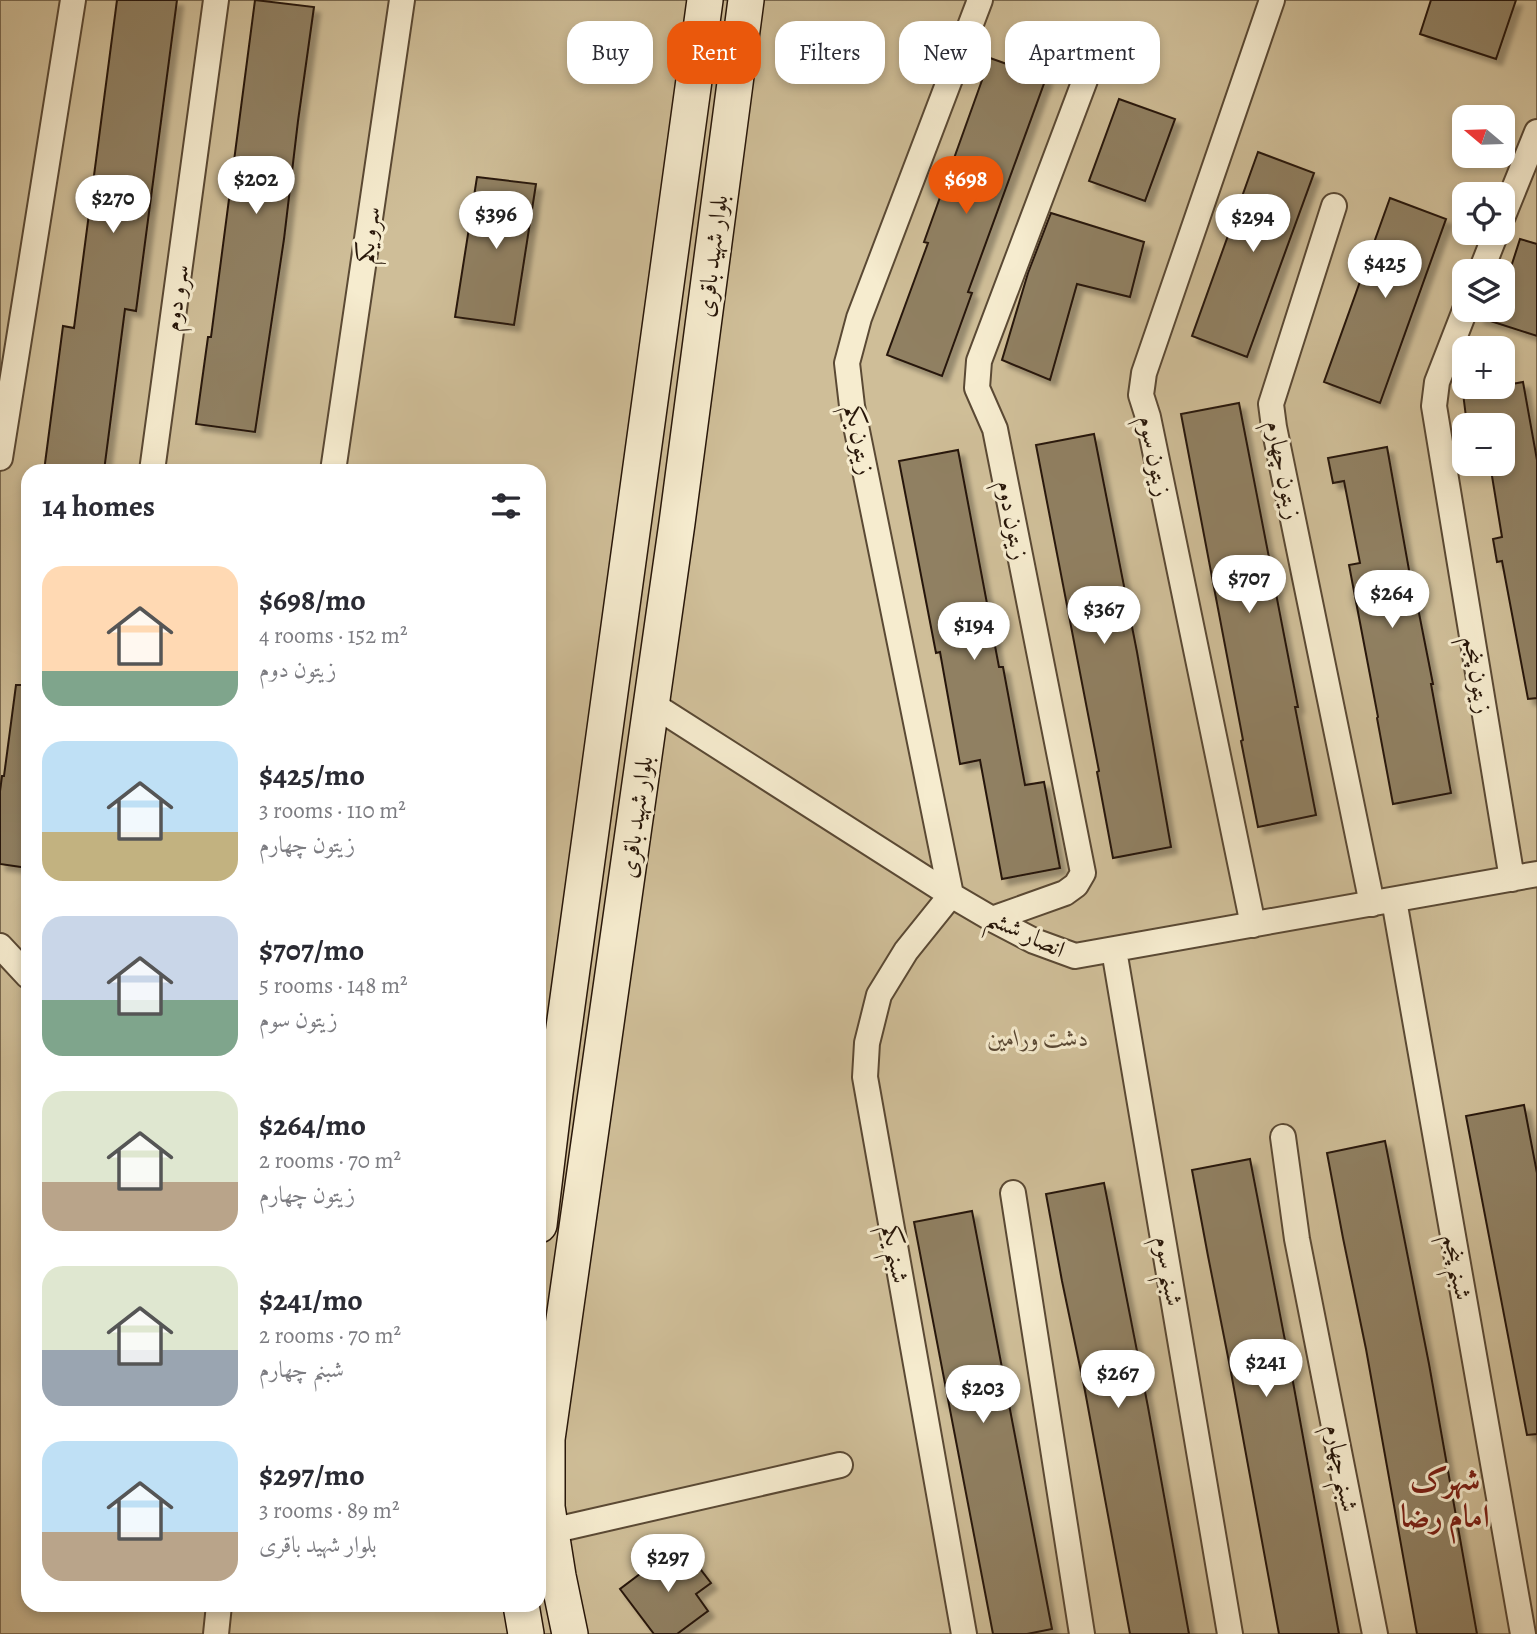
<!DOCTYPE html>
<html lang="en">
<head>
<meta charset="utf-8">
<style>
	:root { --surface:#fff; --page:#f2f2f3; --text:#2b2b33; --muted:#7c7c81; --accent:#ea580c }
	body { margin:0; font-family:Alegreya,Amiri,serif; background:var(--page); color:var(--text); height:100vh; display:flex; flex-direction:column; font-size:26px; white-space:nowrap }
	* { box-sizing:border-box; margin:0 }
	p { font-size:23px; color:var(--muted) }
	.icon { flex:none; width:38px; height:38px; fill:none; stroke:currentColor; stroke-width:2; stroke-linecap:round; stroke-linejoin:round }
	.map { position:relative; flex:1; overflow:hidden }
	.details { position:absolute; left:21px; top:464px; width:525px; height:1148px; display:flex; flex-direction:column; background:var(--surface); border-radius:21px; box-shadow:0 4px 10px #0003 }
	.details>* { flex:none }
	.guide { position:absolute; left:567px; top:21px; width:665px; height:63px; display:flex; gap:14px }
	.needle { width:46px; rotate:289deg }
	.tools { position:absolute; left:1452px; top:105px; display:grid; gap:14px }
	.tools a { display:grid; place-items:center; width:63px; height:63px; border-radius:14px; background:var(--surface); box-shadow:0 4px 10px #0003; font-size:35px }
	.price { position:absolute; translate:-50% -60px; padding:0 16px; border-radius:24px; background:#fff; color:#222; font-size:23px; line-height:46px; filter:drop-shadow(0 2px 4px #0008) }
	.price::after { content:''; position:absolute; left:50%; top:42px; width:21px; height:16px; margin-left:-10px; background:inherit; clip-path:polygon(0 0,100% 0,50% 100%) }
	.price.on { background:var(--accent); color:#fff }
	ul { padding:0; list-style:none }
	li { display:flex; align-items:center; gap:21px; height:175px; padding:0 21px }
	li span { display:grid; place-items:center; flex:none; width:196px; height:140px; border-radius:21px; color:#555 }
	li>.icon { margin-inline-start:auto }
	span .icon { width:84px; height:84px; fill:#fffc; stroke-width:1 }
	li b { font-size:30px }
	h2 { display:flex; justify-content:space-between; align-items:center; height:84px; padding:0 21px; font-size:30px }
	.tag { padding:0 24px; border-radius:21px; background:var(--surface); box-shadow:0 4px 10px #0003; font-size:24px; line-height:63px }
	.tag.on { background:var(--accent); color:#fff }
	.map>svg:first-child { display:block }
	.green { fill:#cfbe98; stroke:#7b6a50; stroke-width:2; fill-rule:evenodd }
	.building { fill:#908062; stroke:#271609; stroke-width:2; filter:url(#shadow) }
	.lines { fill:none; stroke-linecap:round; stroke-linejoin:round }
	.street-casing { stroke:#5a4934; stroke-width:28 }
	.secondary-casing { stroke:#271609; stroke-width:38 }
	.street { stroke:#f6eccf; stroke-width:24 }
	.secondary { stroke:#f6eccf; stroke-width:35 }
	.labels { text-anchor:middle; stroke-width:6; stroke-linejoin:round; paint-order:stroke }
	.street-label { font-size:24px; fill:#271609; stroke:#f6eccf }
	.park-label { font-size:24px; font-style:italic; fill:#594834; stroke:#f6eccf }
	.district-label { font-size:32px; font-weight:bold; fill:#7a1f14; stroke:#f6eccf }
</style>
</head>
<body>
<div class="map">
<svg width="1537" height="1634" viewBox="0 0 1537 1634">
	<defs>
		<filter id="shadow"><feDropShadow dx="6" dy="6" stdDeviation="2" flood-color="#0004"/></filter>
	</defs>
	<rect width="100%" height="100%" fill="#f1e1b5"/>
	<filter id="stains"><feTurbulence type="fractalNoise" baseFrequency=".00286" numOctaves="4"/><feColorMatrix values="0 0 0 0 .2 0 0 0 0 .09 0 0 0 0 .02 0 0 0 .5 -.17"/></filter>
	<radialGradient id="worn" r=".72"><stop offset=".6" stop-color="#630" stop-opacity="0"/><stop offset="1" stop-color="#630" stop-opacity=".3"/></radialGradient>
	<!-- green -->
	<path class="green" d="M0 0H1537V1634H0ZM1465 117H1503V156H1465ZM1465 194H1503V233H1465ZM1465 271H1503V310H1465ZM1465 348H1503V387H1465ZM1465 425H1503V464H1465ZM28 471H539V1605H28Z"/>
	<!-- building -->
	<path class="building" d="M117 0H177L136 311 125 309 104 471H44L63 326 74 328Z
		M255 0 314 7 298 121 284 239 255 432 196 424 208 337H211Z
		M1431 0H1516L1496 59 1420 34Z
		M990 58 1046 78 968 292 972 293 942 376 887 355 928 243 924 242Z
		M1119 99 1175 119 1145 201 1089 181Z
		M1258 152 1314 173 1247 357 1192 336Z
		M477 177 536 184 514 325 455 317Z
		M1390 198 1446 219 1380 403 1324 382Z
		M1051 213 1144 242 1130 297 1077 284 1050 380 1002 360 1028 273Z
		M1520 239 1537 244V336L1478 317 1480 310H1503V292Z
		M1523 382 1537 460V698L1528 699 1502 561 1497 562 1493 539 1502 537 1490 464H1503V425H1483L1481 416 1466 417 1463 393Z
		M1239 403 1298 707H1295L1316 815 1258 827 1241 741 1243 740 1181 414Z
		M1094 434 1137 652 1171 847 1113 858 1097 772 1099 771 1036 445Z
		M1387 447 1414 598H1416L1433 684H1431L1451 793 1393 804 1377 718 1378 717 1349 565 1360 563 1344 481 1333 483 1328 458Z
		M958 450 999 667H1003L1025 785 1044 782 1060 868 1002 879 980 760 960 764 940 652 936 653 899 461Z
		M16 685H28V868L0 864V791L2 776H4Z
		M1524 1105 1537 1173V1434L1527 1435 1466 1116Z
		M1385 1141 1429 1364 1477 1634H1417L1366 1349 1343 1238 1327 1153Z
		M1250 1159 1293 1382 1339 1634H1279L1230 1367 1208 1256 1192 1170Z
		M1104 1183 1148 1407 1189 1634H1130L1085 1391 1062 1281 1046 1194Z
		M972 1211 1052 1629 1027 1634H993L914 1222Z
		M665 1555 691 1557 711 1583 696 1594 708 1611 677 1634H654L620 1589Z"/>
	<g class="lines">
		<defs>
			<path id="street" d="M1334 206 1271 404 1274 427 1372 904
				M1503 216 1537 132
				M1481 271 1496 233
				M1465 310 1437 382 1434 406 1512 879
				M0 458 73 0
				M152 471 216 0
				M333 471 402 0
				M652 704 951 895 992 919 1034 941 1075 956 1537 874
				M1394 900 1523 1634
				M992 919 1065 893 1076 885 1083 873 995 429 977 388 979 361 1085 80
				M1253 925 1148 417 1141 395 1144 373 1272 0
				M0 946 28 976
				M1114 950 1230 1634
				M1283 1137 1297 1239 1375 1634
				M1013 1193 1082 1634
				M551 1531 840 1465
				M216 1634 219 1605
				M964 1634 865 1077 867 1043 879 995 906 951 951 895 852 406 847 363 859 318 980 0"/>
			<path id="secondary" d="M539 1225 555 1093 705 0
				M521 1605 526 1634
				M570 1634 558 1576 547 1507V1439L677 523 746 0"/>
		</defs>
		<!-- street casing -->
		<use href="#street" class="street-casing"/>
		<!-- secondary casing -->
		<use href="#secondary" class="secondary-casing"/>
		<!-- street -->
		<use href="#street" class="street"/>
		<!-- secondary -->
		<use href="#secondary" class="secondary"/>
	</g>
	<g class="labels">
		<!-- street labels -->
		<g class="street-label">
			<text transform="translate(368 235) rotate(-82)" y="8">سرو یکم</text>
			<text transform="translate(712 256) rotate(-83)" y="8">بلوار شهید باقری</text>
			<text transform="translate(176 298) rotate(-82)" y="8">سرو دوم</text>
			<text transform="translate(860 440) rotate(79)" y="8">زیتون یکم</text>
			<text transform="translate(1155 456) rotate(78)" y="8">زیتون سوم</text>
			<text transform="translate(1284 470) rotate(79)" y="8">زیتون چهارم</text>
			<text transform="translate(1013 520) rotate(79)" y="8">زیتون دوم</text>
			<text transform="translate(1478 675) rotate(81)" y="8">زیتون پنجم</text>
			<text transform="translate(636 817) rotate(-82)" y="8">بلوار شهید باقری</text>
			<text transform="translate(1026 933) rotate(25)" y="8">انصار ششم</text>
			<text transform="translate(896 1254) rotate(80)" y="8">شبنم یکم</text>
			<text transform="translate(1458 1267) rotate(80)" y="8">شبنم پنجم</text>
			<text transform="translate(1169 1271) rotate(80)" y="8">شبنم سوم</text>
			<text transform="translate(1342 1468) rotate(79)" y="8">شبنم چهارم</text>
		</g>
		<!-- park labels -->
		<g class="park-label">
			<text x="1038" y="1046">دشت ورامین</text>
		</g>
		<!-- district labels -->
		<g class="district-label">
			<text x="1445" y="1490">شهرک<tspan x="1445" dy="37">امام رضا</tspan></text>
		</g>
	</g>
	<rect width="100%" height="100%" filter="url(#stains)"/>
	<rect width="100%" height="100%" fill="url(#worn)"/>
</svg>
<div class="tools">
<a><svg class="needle" viewBox="-14 -14 28 28"><path d="M0-13l5 13h-10z" fill="#e53935"/><path d="M0 13l5-13h-10z" fill="#7c7c81"/></svg></a>
<a><svg class="icon" aria-label="locate" viewBox="0 0 24 24"><circle cx="12" cy="12" r="6"/><path d="M12 2v4M12 18v4M2 12h4M18 12h4"/></svg></a>
<a><svg class="icon" aria-label="layers" viewBox="0 0 24 24"><path d="M12 4l9 5-9 5-9-5zM3 14l9 5 9-5"/></svg></a>
<a>+</a>
<a>−</a>
</div>
<b class="price" style="left:256px;top:216px">$202</b>
<b class="price on" style="left:966px;top:216px">$698</b>
<b class="price" style="left:113px;top:235px">$270</b>
<b class="price" style="left:496px;top:251px">$396</b>
<b class="price" style="left:1253px;top:254px">$294</b>
<b class="price" style="left:1385px;top:300px">$425</b>
<b class="price" style="left:1249px;top:615px">$707</b>
<b class="price" style="left:1392px;top:630px">$264</b>
<b class="price" style="left:1104px;top:646px">$367</b>
<b class="price" style="left:974px;top:662px">$194</b>
<b class="price" style="left:1266px;top:1399px">$241</b>
<b class="price" style="left:1118px;top:1410px">$267</b>
<b class="price" style="left:983px;top:1425px">$203</b>
<b class="price" style="left:668px;top:1594px">$297</b>
<div class="guide">
<a class="tag">Buy</a>
<a class="tag on">Rent</a>
<a class="tag">Filters</a>
<a class="tag">New</a>
<a class="tag">Apartment</a>
</div>
<section class="details">
<h2>14 homes<svg class="icon" aria-label="filters" viewBox="0 0 24 24"><path d="M4 7h16M4 17h16"/><circle cx="9" cy="7" r="2"/><circle cx="15" cy="17" r="2"/></svg></h2>
<ul>
<li><span style="background:linear-gradient(#ffd9b3 75%,#7fa58c 0)"><svg class="icon" aria-label="home" viewBox="0 0 24 24"><path d="M3 11l9-7 9 7M6 9v11h12V9"/></svg></span><div><b>$698/mo</b><p>4 rooms · 152 m²</p><p>زیتون دوم</p></div></li>
<li><span style="background:linear-gradient(#bfe0f5 65%,#c2b280 0)"><svg class="icon" aria-label="home" viewBox="0 0 24 24"><path d="M3 11l9-7 9 7M6 9v11h12V9"/></svg></span><div><b>$425/mo</b><p>3 rooms · 110 m²</p><p>زیتون چهارم</p></div></li>
<li><span style="background:linear-gradient(#c9d6e8 60%,#7fa58c 0)"><svg class="icon" aria-label="home" viewBox="0 0 24 24"><path d="M3 11l9-7 9 7M6 9v11h12V9"/></svg></span><div><b>$707/mo</b><p>5 rooms · 148 m²</p><p>زیتون سوم</p></div></li>
<li><span style="background:linear-gradient(#dfe7d0 65%,#b9a48a 0)"><svg class="icon" aria-label="home" viewBox="0 0 24 24"><path d="M3 11l9-7 9 7M6 9v11h12V9"/></svg></span><div><b>$264/mo</b><p>2 rooms · 70 m²</p><p>زیتون چهارم</p></div></li>
<li><span style="background:linear-gradient(#dfe7d0 60%,#9aa5b1 0)"><svg class="icon" aria-label="home" viewBox="0 0 24 24"><path d="M3 11l9-7 9 7M6 9v11h12V9"/></svg></span><div><b>$241/mo</b><p>2 rooms · 70 m²</p><p>شبنم چهارم</p></div></li>
<li><span style="background:linear-gradient(#bfe0f5 65%,#b9a48a 0)"><svg class="icon" aria-label="home" viewBox="0 0 24 24"><path d="M3 11l9-7 9 7M6 9v11h12V9"/></svg></span><div><b>$297/mo</b><p>3 rooms · 89 m²</p><p>بلوار شهید باقری</p></div></li>
</ul>
</section>
</div>
</body>
</html>
